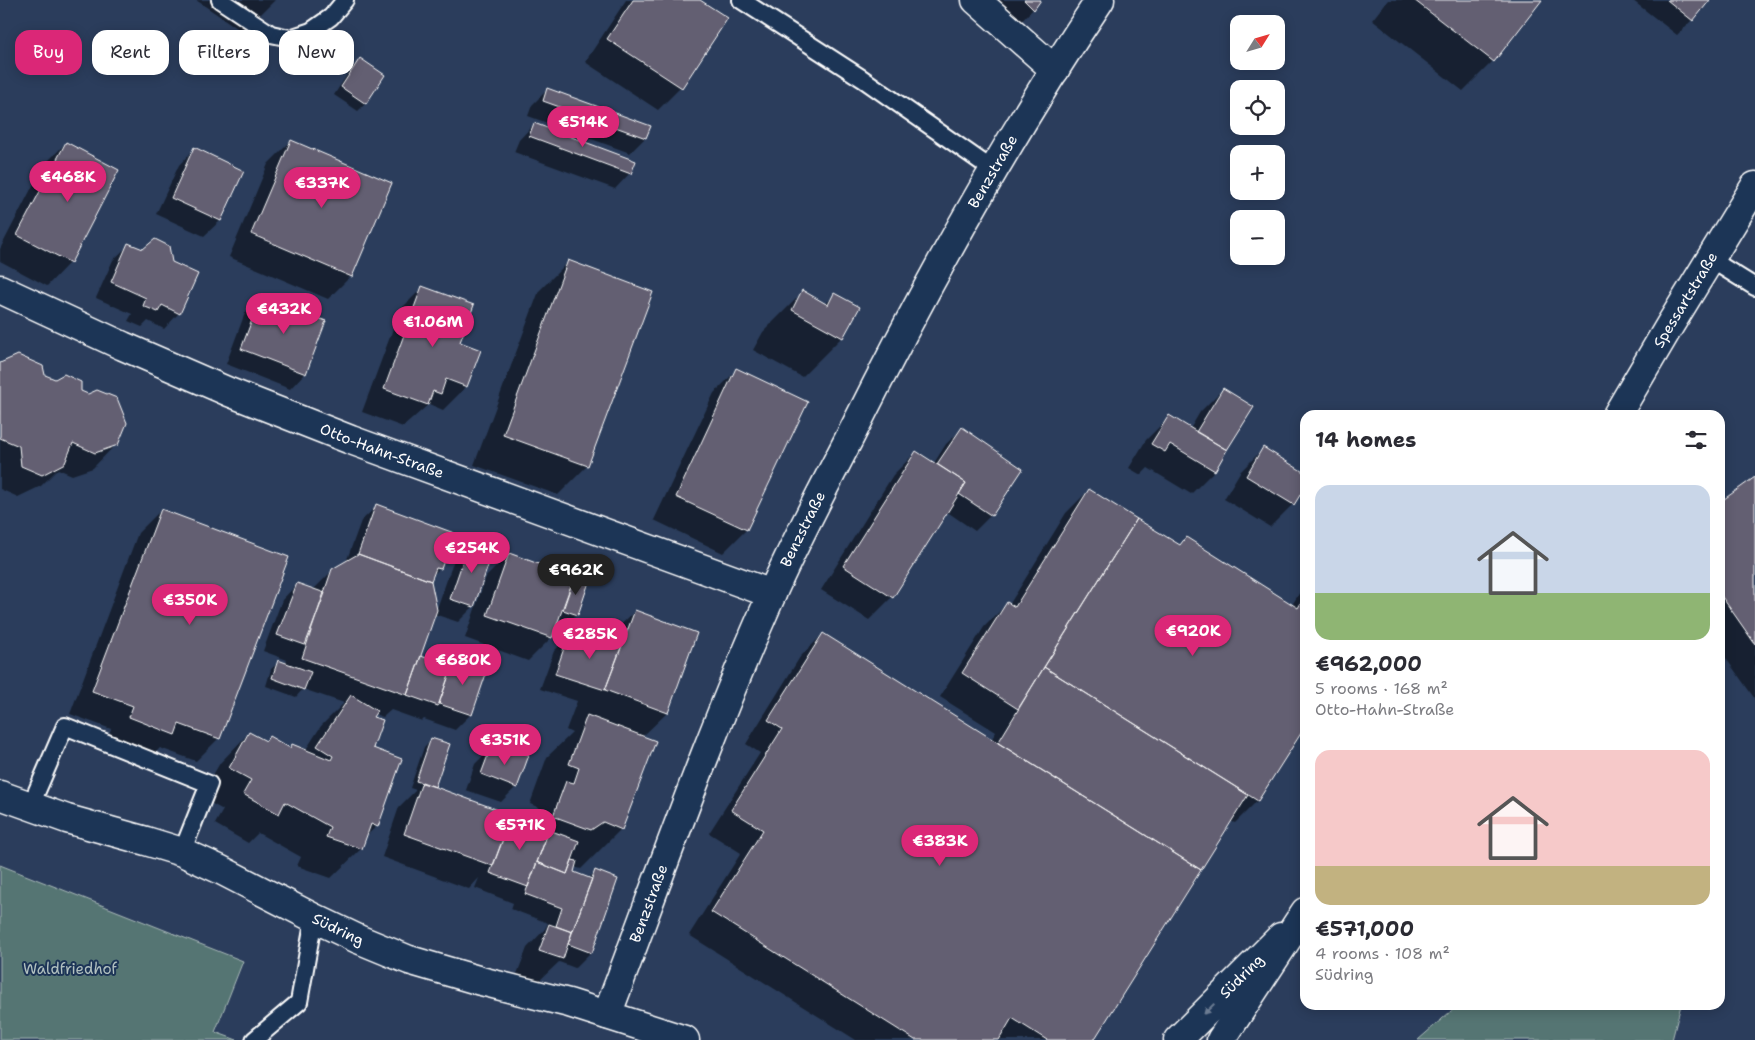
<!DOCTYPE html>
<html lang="en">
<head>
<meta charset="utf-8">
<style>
	:root { --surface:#fff; --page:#f2f2f3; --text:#2b2b33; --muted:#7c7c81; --accent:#db2777 }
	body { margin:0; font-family:"Shantell Sans",sans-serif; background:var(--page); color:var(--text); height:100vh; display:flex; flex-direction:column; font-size:19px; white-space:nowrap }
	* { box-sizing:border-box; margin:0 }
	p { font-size:16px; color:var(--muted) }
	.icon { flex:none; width:28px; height:28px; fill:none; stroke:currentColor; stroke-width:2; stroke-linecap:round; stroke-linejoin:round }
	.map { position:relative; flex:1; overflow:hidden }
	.details { position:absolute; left:1300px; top:410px; width:425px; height:600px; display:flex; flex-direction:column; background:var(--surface); border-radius:15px; box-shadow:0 2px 12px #0003 }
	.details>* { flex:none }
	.guide { position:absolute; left:15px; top:30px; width:475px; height:45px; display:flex; gap:10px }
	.needle { width:32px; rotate:53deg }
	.buttons { position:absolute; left:1230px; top:15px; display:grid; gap:10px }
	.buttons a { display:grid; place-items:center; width:55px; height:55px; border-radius:10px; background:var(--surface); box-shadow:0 2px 12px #0003; font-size:25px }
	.price { position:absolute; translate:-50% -42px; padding:0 11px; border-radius:18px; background:var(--accent); color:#fff; font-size:16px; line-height:32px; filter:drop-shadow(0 1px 2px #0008) }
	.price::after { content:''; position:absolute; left:50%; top:30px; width:15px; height:11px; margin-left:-8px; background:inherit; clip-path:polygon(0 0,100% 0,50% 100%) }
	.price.active { background:#222; color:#fff }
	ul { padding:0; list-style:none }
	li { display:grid; align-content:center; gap:10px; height:265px; padding:0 15px }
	li span { display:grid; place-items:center; height:155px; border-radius:15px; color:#555 }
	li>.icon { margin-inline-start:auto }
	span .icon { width:90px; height:90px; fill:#fffc; stroke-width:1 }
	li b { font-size:21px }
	h2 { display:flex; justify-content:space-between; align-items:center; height:60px; padding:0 15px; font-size:21px }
	.pill { padding:0 18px; border-radius:15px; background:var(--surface); box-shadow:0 2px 12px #0003; font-size:18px; line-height:45px }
	.pill.active { background:var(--accent); color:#fff }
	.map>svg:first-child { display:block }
	.green { fill:#557573; stroke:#aabab9 }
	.shadow { fill:#0007 }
	.building { fill:#645f72; stroke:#fff }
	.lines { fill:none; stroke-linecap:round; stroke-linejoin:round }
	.lane-casing { stroke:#fff; stroke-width:20 }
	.street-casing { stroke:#fff; stroke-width:31 }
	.secondary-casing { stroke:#fff; stroke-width:31 }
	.lane { stroke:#1d3557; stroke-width:16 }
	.street { stroke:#1d3557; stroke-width:28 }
	.secondary { stroke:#1d3557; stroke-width:28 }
	.oneway { fill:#6c7c92 }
	.labels { text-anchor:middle; stroke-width:4; stroke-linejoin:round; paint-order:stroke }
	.street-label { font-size:15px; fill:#fff; stroke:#1d3557 }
	.park-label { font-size:15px; fill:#b2c1c0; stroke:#1d3557 }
</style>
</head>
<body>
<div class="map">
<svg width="1755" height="1040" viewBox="0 0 1755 1040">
	<rect width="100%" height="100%" fill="#2b3d5c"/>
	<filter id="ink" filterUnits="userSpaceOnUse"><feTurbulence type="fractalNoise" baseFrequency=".02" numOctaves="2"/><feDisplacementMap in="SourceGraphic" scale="10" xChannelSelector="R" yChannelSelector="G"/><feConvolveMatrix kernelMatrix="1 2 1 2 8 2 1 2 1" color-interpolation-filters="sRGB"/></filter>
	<g filter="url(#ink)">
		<!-- green -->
		<path class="green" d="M0 865 243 961 215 1032 237 1040H0Z
			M1458 1005H1681L1672 1040H1418Z"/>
		<!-- shadow -->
		<path class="shadow" d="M196 0H275L243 32Z
			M626 0H698L726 19 681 87 658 110 585 62Z
			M991 0H1039L1033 9 1018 25Z
			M1388 0H1540L1493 61 1463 91 1372 20Z
			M1632 0H1708L1692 20 1677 35Z
			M360 60 384 76 365 104 358 111 334 95 352 67Z
			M547 90 645 138 630 153 528 116 532 105Z
			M534 124 630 173 615 189 514 152 519 140Z
			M291 141 351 276 328 299 229 257 268 164Z
			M66 143 117 170 69 263 47 286 0 261V249L43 166Z
			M194 149 242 172 220 221 204 236 156 214 179 165Z
			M129 245 179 313 164 329 148 321 142 327 128 321 132 314 96 298 113 260Z
			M569 261 652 292 587 466 558 495 474 465 539 291Z
			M423 287 458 343 466 387 443 410 429 404 403 427 362 412 400 310Z
			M803 292 825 304 835 295 842 337 802 377 753 350 763 332Z
			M261 298 305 373 290 389 226 364 245 313Z
			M0 365 44 376 80 392 116 444 93 468 72 475 58 469 41 486 18 497 0 489Z
			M737 370 746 530 723 553 654 520 714 393Z
			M1223 389 1252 407 1214 471 1191 494 1148 468 1141 475 1129 468 1146 440 1169 417 1190 429 1200 412Z
			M962 429 991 515 975 531 946 511 892 597 869 620 821 590 893 475 916 452 934 463 946 444Z
			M1263 449 1305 474V485L1293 504 1270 527 1224 499 1240 472Z
			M1755 478V699L1720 650V503Z
			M1089 490 1179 546 1186 538 1292 605 1305 584V724L1258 800 1235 823 1230 821 1093 1040H856L689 935 741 853 709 833 760 753 746 744 800 657 823 634 991 740 996 732 940 697 984 627 1007 604 1009 605 1066 513Z
			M377 506 440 568 431 577 429 582 436 611 455 557 470 541 474 603 476 604 458 622 434 614 420 657 447 666 456 658 471 714 455 730 424 719 422 721 391 710 383 717 374 714 371 718 377 826 364 838 361 849 331 878 297 866 301 857 258 833 248 843 215 824 223 810 200 797 220 763 249 733 265 742 269 737 289 749 305 751 321 726 344 703 303 689 296 697 266 686 271 669 279 662 285 664 287 660 263 651 282 600 297 584 313 590 333 570 346 562 361 521Z
			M161 510 219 738 196 761 160 748 151 757 107 740 111 729 70 714 138 533Z
			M509 554 587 583 577 614 569 622 558 618 551 638 528 661 465 638 486 577Z
			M635 611 696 634 667 713 642 737 621 829 581 869 574 867 572 873 588 879 595 872 591 952 575 968 559 962 538 982 517 974 527 948 545 929 548 923 511 909 513 903 475 888 479 878 469 889 382 857 399 807 416 790 410 788 424 747 432 739 433 788 526 822 540 808 530 804 547 757 572 733 566 730 577 701 540 689 554 651 569 636 599 646Z
			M491 748 502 753 507 748 516 787 501 802 466 790 475 764Z"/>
		<!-- building -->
		<path class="building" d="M633 0H700L728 18 682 88 607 39Z
			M1024 0H1041L1034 10Z
			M1414 0H1542L1494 62Z
			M1667 0H1710L1693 21Z
			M360 58 385 75 366 104 341 87Z
			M547 88 651 126 646 138 543 101Z
			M534 123 636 161 631 174 529 136Z
			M291 140 392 183 352 277 251 234Z
			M66 142 119 170 71 263 17 235Z
			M194 147 244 171 221 221 171 198Z
			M155 239 169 246 172 262 198 274 180 314 162 305 158 312 143 306 146 298 111 282 128 243 143 249Z
			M568 260 653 292 588 466 503 435Z
			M422 286 474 305 460 342 481 350 467 387 446 379 441 394 433 391 428 405 384 389Z
			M802 290 828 305 834 293 860 307 843 338 792 310Z
			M261 296 326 321 306 374 241 349Z
			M18 355 43 366 45 375 55 379 64 374 81 382V391L88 394 97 390 117 398 127 423 118 445 95 453 73 443 65 463 42 475 21 466 19 446 0 438V363Z
			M736 368 808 402 747 530 676 497Z
			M1223 388 1254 407 1227 450 1196 432Z
			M1169 415 1227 450 1215 471 1170 444 1165 452 1151 444Z
			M962 427 1023 469 992 516 959 494 966 483 937 464Z
			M1263 447 1305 473V487L1294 505 1246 476Z
			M916 451 966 483 893 598 843 566Z
			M1755 477V644L1720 594V502Z
			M1089 489 1137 519 1018 709 962 673 1007 602 1015 607Z
			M376 504 454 533 441 569 436 568 431 581 358 554Z
			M161 509 289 557 220 739 179 724 175 735 129 717 133 706 92 691Z
			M1137 519 1180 545 1186 537 1298 608 1305 596V727L1258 801 1044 667Z
			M470 540 494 548 474 607 450 599Z
			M509 553 574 577 552 638 487 615Z
			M358 554 431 581 437 610 407 695 302 658 332 569Z
			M574 577 589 582 578 615 563 610Z
			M297 583 325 593 305 645 277 635Z
			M635 610 697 633 668 713 605 690Z
			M620 627 626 635 605 690 555 674 569 634 606 648 612 631Z
			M823 633 1201 870 1094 1040H1047L1012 1018 999 1040H915L711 912 763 830 731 810 782 729 768 720Z
			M421 656 452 667 438 706 407 695Z
			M455 657 488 668 472 715 439 704Z
			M278 660 311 672 304 690 272 678Z
			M1044 667 1248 795 1201 870 998 743Z
			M351 695 377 711 373 717 383 720 373 748 402 759 378 827 371 824 362 849 326 837 330 827 285 802 279 814 243 794 251 780 229 768 249 732 266 741 269 736 290 748 292 744 331 760 333 756 317 746Z
			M587 715 656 741 622 830 603 822 591 830 553 816 566 781 574 783 579 768 569 764Z
			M431 738 450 744 435 787 416 781Z
			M506 746 529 755 517 788 481 774 491 747 504 752Z
			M422 782 512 815 493 866 404 834Z
			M512 815 549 830 528 887 490 873Z
			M549 830 579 841 567 874 537 862Z
			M572 860 577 861 574 872 592 879 572 932 556 926 562 908 525 894 537 862 567 874Z
			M595 870 618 879 592 953 568 944Z
			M549 924 572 932 563 959 539 951Z"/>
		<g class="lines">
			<defs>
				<path id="lane" d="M220 0 271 34 290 38 311 31 331 17 345 0
					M741 0 863 79 993 170
					M1710 259 1755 287
					M30 807 65 726 209 784 182 852
					M254 1040 299 1002 314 918"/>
				<g id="street">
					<path d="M976 0 1055 70"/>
					<path id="s1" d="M0 289 123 346 229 392 351 440 772 594"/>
					<path id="s2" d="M0 795 67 819 146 841 182 852 219 869 314 918 358 939 409 960 481 981 569 1003 685 1040"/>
					<path id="s3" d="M607 1015C660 875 710 733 771 596 796 539 826 484 854 429 928 281 1008 137 1100 0"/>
					<path id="s4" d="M1178 1040 1281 937"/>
				</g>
				<g id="secondary">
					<path id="s5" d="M1617 415 1670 325 1755 186"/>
					<path d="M1221 1040 1305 912"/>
				</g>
			</defs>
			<!-- lane casing -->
			<use href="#lane" class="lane-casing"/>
			<!-- street casing -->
			<use href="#street" class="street-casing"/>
			<!-- secondary casing -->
			<use href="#secondary" class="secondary-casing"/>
			<!-- lane -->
			<use href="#lane" class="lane"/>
			<!-- street -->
			<use href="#street" class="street"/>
			<!-- secondary -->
			<use href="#secondary" class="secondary"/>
		</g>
		<!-- one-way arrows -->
		<defs><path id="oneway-solid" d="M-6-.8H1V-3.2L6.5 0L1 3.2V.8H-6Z" transform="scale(1.25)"/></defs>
		<use class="oneway" href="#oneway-solid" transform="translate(1209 1009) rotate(135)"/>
	</g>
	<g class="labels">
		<!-- street labels -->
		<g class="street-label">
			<text dy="5" stroke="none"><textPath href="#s3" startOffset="929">Benzstraße</textPath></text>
			<text dy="5" stroke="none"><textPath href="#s5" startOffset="134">Spessartstraße</textPath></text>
			<text dy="5" stroke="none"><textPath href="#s1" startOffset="415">Otto-Hahn-Straße</textPath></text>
			<text dy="5" stroke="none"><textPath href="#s3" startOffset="524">Benzstraße</textPath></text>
			<text dy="5" stroke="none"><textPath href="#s3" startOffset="119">Benzstraße</textPath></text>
			<text dy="5" stroke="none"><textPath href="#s2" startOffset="365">Südring</textPath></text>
			<text dy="5" stroke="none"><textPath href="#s4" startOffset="90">Südring</textPath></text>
		</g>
		<!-- park labels -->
		<g class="park-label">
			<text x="70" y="974">Waldfriedhof</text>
		</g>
	</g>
</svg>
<div class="buttons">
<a><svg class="needle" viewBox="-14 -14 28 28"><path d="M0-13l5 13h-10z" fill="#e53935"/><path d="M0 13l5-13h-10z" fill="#7c7c81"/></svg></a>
<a><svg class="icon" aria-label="locate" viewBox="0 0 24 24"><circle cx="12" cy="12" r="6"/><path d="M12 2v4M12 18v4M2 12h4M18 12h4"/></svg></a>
<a>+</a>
<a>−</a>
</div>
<b class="price" style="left:583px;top:148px">€514K</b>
<b class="price" style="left:68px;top:203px">€468K</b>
<b class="price" style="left:322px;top:209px">€337K</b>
<b class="price" style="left:284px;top:335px">€432K</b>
<b class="price" style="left:433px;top:348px">€1.06M</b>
<b class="price" style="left:472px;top:574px">€254K</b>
<b class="price active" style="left:576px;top:596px">€962K</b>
<b class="price" style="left:190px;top:626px">€350K</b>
<b class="price" style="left:1193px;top:657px">€920K</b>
<b class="price" style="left:590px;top:660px">€285K</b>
<b class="price" style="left:463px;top:686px">€680K</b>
<b class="price" style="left:505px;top:766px">€351K</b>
<b class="price" style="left:520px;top:851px">€571K</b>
<b class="price" style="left:940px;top:867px">€383K</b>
<div class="guide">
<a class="pill active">Buy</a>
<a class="pill">Rent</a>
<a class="pill">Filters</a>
<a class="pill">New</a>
</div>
<section class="details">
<h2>14 homes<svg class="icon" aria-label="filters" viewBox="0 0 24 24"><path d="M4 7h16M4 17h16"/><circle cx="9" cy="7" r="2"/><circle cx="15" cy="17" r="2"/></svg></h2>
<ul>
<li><span style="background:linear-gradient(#c9d6e8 70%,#8fb573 0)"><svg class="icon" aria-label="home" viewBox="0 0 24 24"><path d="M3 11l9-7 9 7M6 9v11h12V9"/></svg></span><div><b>€962,000</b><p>5 rooms · 168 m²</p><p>Otto-Hahn-Straße</p></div></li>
<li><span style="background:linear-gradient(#f6c9c9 75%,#c2b280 0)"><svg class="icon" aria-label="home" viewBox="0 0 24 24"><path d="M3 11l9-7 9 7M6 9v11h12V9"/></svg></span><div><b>€571,000</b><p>4 rooms · 108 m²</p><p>Südring</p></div></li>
</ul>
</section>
</div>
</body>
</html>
